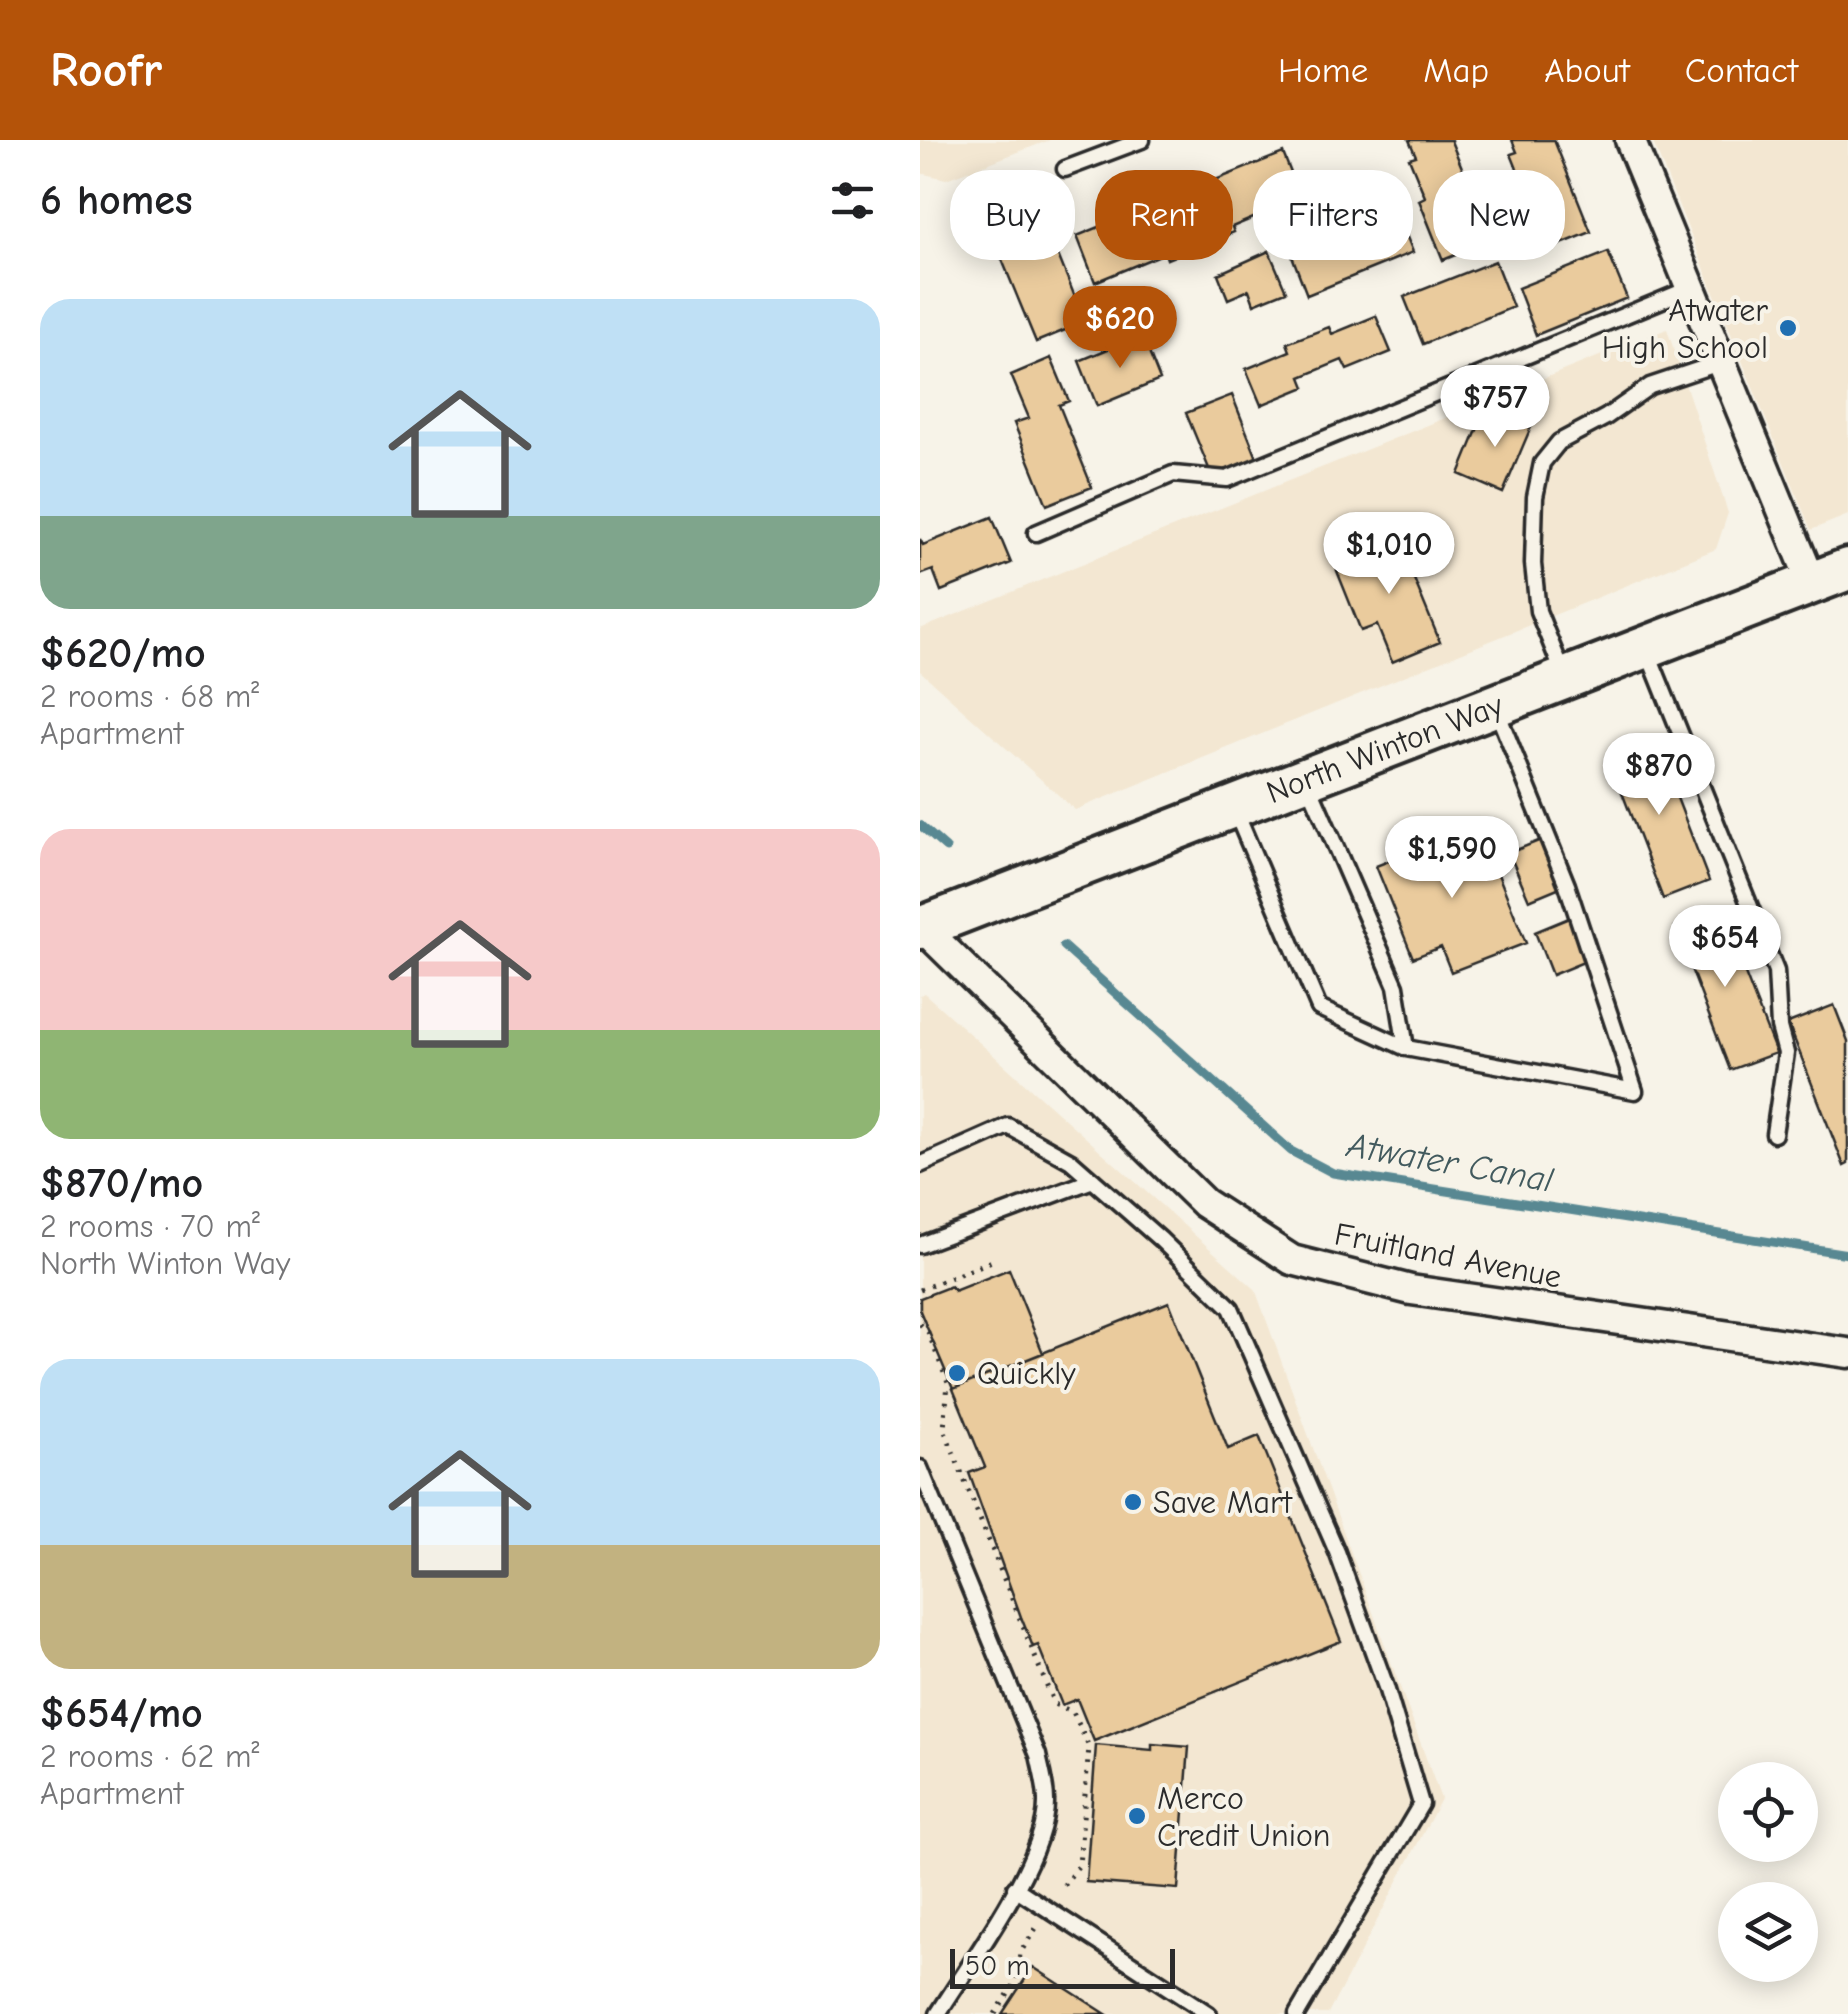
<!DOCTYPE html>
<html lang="en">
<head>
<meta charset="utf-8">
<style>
	:root { --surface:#fff; --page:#f6f6f6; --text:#202124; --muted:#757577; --accent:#b45309 }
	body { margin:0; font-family:"Comic Neue",sans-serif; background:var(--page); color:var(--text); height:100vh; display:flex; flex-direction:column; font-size:38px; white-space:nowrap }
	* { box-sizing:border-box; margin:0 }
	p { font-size:32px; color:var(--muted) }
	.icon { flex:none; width:55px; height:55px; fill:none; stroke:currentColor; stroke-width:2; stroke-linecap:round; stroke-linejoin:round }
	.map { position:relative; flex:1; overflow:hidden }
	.panel { display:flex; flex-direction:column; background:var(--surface); width:920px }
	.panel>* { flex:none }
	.banner { position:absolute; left:30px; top:30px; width:748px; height:90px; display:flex; gap:20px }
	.tools { position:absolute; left:798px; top:1622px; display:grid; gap:20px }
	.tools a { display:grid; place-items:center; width:100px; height:100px; border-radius:50%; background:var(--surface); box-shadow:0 5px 25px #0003; font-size:50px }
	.scale { position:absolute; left:30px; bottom:25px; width:225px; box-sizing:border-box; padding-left:10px; border:5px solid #2b2b2b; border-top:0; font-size:28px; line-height:35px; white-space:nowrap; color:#2b2b2b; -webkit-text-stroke:8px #f7f3e8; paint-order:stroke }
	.price { position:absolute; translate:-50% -85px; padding:0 22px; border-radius:35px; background:#fff; color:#222; font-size:32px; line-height:65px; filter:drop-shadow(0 2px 5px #0008) }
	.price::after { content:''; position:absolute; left:50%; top:60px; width:30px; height:22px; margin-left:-15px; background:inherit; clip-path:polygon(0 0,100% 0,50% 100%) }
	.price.current { background:var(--accent); color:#fff }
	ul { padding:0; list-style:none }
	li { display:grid; align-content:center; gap:20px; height:530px; padding:0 40px }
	li span { display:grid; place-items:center; height:310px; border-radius:30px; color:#555 }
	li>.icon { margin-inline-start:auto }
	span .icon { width:180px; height:180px; fill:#fffc; stroke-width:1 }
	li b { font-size:42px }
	h2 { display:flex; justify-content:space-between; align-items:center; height:120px; padding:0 40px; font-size:42px }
	.chip { padding:0 35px; border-radius:40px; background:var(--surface); box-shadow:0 5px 25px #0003; font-size:35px; line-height:90px }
	.chip.current { background:var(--accent); color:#fff }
	header { display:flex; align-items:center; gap:60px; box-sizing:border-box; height:140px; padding:0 50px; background:var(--accent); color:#fff }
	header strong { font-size:48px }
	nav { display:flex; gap:55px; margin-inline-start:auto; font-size:35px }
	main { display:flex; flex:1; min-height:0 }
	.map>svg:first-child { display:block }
	.built { fill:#f3e7d2 }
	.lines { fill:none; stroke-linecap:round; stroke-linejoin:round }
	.stream { stroke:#598892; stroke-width:9 }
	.building { fill:#eacb9d; stroke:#2b2b2b; stroke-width:2.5 }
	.service-casing { stroke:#2b2b2b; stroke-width:21 }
	.minor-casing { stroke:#2b2b2b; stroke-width:35 }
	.secondary-casing { stroke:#2b2b2b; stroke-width:48 }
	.path { stroke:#2b2b2b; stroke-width:5; stroke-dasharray:2.5 8; stroke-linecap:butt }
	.service { stroke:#f7f3e8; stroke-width:14 }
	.minor { stroke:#f7f3e8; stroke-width:28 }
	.secondary { stroke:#f7f3e8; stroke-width:40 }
	.poi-dot { fill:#1f6fb2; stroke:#f7f3e8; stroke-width:4 }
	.labels { text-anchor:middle; stroke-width:8; stroke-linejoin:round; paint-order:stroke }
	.poi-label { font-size:32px; fill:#2b2b2b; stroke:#f7f3e8; text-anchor:start }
	.street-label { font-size:32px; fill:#2b2b2b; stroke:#f7f3e8 }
	.water-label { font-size:35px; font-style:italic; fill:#425a5e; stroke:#f7f3e8 }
</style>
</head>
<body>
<header>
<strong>Roofr</strong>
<nav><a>Home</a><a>Map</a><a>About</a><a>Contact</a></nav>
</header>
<main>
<section class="panel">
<h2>6 homes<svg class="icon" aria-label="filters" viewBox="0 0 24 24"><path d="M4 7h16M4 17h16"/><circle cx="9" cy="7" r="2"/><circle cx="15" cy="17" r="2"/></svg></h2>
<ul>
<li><span style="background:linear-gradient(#bfe0f5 70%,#7fa58c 0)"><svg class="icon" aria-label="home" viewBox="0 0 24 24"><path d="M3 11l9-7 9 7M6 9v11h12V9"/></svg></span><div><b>$620/mo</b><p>2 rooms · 68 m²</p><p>Apartment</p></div></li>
<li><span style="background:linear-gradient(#f6c9c9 65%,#8fb573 0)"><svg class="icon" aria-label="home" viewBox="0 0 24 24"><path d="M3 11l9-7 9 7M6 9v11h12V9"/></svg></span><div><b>$870/mo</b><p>2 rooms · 70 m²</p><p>North Winton Way</p></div></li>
<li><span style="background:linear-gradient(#bfe0f5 60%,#c2b280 0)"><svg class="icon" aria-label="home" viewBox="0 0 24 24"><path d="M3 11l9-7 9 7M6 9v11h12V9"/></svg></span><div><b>$654/mo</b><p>2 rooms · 62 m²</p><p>Apartment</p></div></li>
</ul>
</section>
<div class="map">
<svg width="928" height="1874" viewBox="0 0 928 1874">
	<rect width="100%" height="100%" fill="#f7f3e8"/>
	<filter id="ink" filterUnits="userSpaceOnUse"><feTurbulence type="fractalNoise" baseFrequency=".01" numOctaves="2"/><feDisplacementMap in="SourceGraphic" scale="20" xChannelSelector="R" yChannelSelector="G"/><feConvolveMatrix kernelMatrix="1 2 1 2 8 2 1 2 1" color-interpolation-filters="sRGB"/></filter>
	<g filter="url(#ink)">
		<!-- built -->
		<path class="built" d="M0 0H130L26 39 0 33Z
			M732 0H928V375L891 390Z
			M747 189 808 373 796 409 155 670 0 531V489Z
			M4 853 335 1149 521 1659 408 1874H0V855Z"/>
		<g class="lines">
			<!-- stream -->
			<path class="stream" d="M0 685 26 708
				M143 806 371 1011 413 1033 928 1114"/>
		</g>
		<!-- building -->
		<path class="building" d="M489 0H533L531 1 547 40 541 43 565 103 523 120 499 60 505 57 489 18 496 16Z
			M592 0H634L671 92 629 109 591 14 597 12Z
			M363 13 381 58 312 87 314 92 247 119 245 113 175 142 157 96 226 68 228 72 295 45 293 41Z
			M119 50 134 87 128 90 165 182 116 202 78 110 90 105 75 68Z
			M474 65 493 112 387 155 369 108Z
			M349 111 366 151 334 164 329 150 308 159 298 134Z
			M688 112 707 158 616 195 598 148Z
			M575 121 593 167 503 204 484 157Z
			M456 176 471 212 427 230 422 220 381 237 385 247 341 265 326 229 370 211 367 203 409 187 412 194Z
			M222 195 240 240 177 266 159 221Z
			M131 218 149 261 139 265 172 347 127 365 94 283 109 278 91 235Z
			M312 255 337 318 292 336 266 273Z
			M566 268 611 287 583 353 539 334Z
			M72 377 91 423 21 451 13 430 0 435V399L3 405Z
			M471 383 520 502 472 522 457 485 441 491 417 431 453 416 445 394Z
			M734 598 789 741 743 759 688 616Z
			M560 690 606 803 531 832 521 807 493 818 456 726 532 696 534 701Z
			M626 698 645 745 609 760 589 713Z
			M800 770 856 913 810 930 755 787Z
			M649 778 666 821 632 835 615 792Z
			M914 865 928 901V1024L924 1026 868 883Z
			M89 1129 123 1213 33 1249 0 1171V1158L31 1146 34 1151Z
			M249 1162 308 1309 339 1296 421 1501 174 1601 157 1559 142 1565 118 1505 113 1507 101 1477 49 1333 65 1327 33 1249Z
			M232 1604 269 1607 258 1749 166 1742 176 1605 232 1610Z
			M113 1827 186 1874H82Z"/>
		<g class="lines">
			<defs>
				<path id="service" d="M145 29 222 0
					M116 393 253 334 307 339 771 148
					M726 508 856 831 859 887 866 913 854 994
					M645 538 618 471 613 424 615 357 622 323 639 302 686 277 730 246 802 222
					M388 643 476 846 486 908
					M314 668 399 868 486 908 715 951 647 745 576 569
					M0 1025 88 986 151 1021 241 1100 311 1168 417 1412 466 1547 501 1664 377 1874
					M0 1105 173 1040
					M0 1328 118 1615C121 1630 126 1646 126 1661 128 1718 49 1824 18 1874
					M95 1748 289 1874"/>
				<path id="minor" d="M710 0 892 443
					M2 787 284 1063 372 1120 491 1150 928 1213"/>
				<g id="secondary">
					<path id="s1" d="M0 788 928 429"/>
				</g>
			</defs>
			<!-- service casing -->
			<use href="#service" class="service-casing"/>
			<!-- minor casing -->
			<use href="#minor" class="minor-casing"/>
			<!-- secondary casing -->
			<use href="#secondary" class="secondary-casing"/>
			<!-- path -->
			<path class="path" d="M0 1150 74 1120
				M0 1184 8 1192 28 1243 24 1289 134 1564 153 1572 169 1607 159 1725 140 1750
				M75 1874 98 1839 100 1813 118 1785"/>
			<!-- service -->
			<use href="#service" class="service"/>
			<!-- minor -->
			<use href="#minor" class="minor"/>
			<!-- secondary -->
			<use href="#secondary" class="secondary"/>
		</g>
	</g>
	<!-- markers -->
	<g class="poi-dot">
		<circle cx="868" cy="188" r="10"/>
		<circle cx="37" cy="1233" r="10"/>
		<circle cx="213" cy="1362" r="10"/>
		<circle cx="217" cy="1676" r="10"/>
	</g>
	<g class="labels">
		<!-- poi labels -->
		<g class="poi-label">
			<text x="848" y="181" text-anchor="end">Atwater<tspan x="848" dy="37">High School</tspan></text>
			<text x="57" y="1244">Quickly</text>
			<text x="233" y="1373">Save Mart</text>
			<text x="237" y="1669">Merco<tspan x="237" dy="37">Credit Union</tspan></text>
		</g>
		<!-- street labels -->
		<g class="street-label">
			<text dy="11" stroke="none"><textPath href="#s1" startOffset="498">North Winton Way</textPath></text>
			<text transform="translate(528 1115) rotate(11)" y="11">Fruitland Avenue</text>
		</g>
		<!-- water labels -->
		<g class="water-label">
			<text transform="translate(530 1022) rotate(10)" y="12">Atwater Canal</text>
		</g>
	</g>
</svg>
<div class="tools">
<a><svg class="icon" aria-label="locate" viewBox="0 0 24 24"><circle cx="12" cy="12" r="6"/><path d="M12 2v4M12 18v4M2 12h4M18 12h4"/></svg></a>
<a><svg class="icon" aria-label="layers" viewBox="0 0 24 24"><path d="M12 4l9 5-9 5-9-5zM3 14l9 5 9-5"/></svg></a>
</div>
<div class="scale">50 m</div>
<b class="price current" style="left:200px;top:231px">$620</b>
<b class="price" style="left:575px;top:310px">$757</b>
<b class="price" style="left:469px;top:457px">$1,010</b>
<b class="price" style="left:739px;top:678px">$870</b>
<b class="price" style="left:532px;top:761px">$1,590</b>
<b class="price" style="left:805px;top:850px">$654</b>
<div class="banner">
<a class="chip">Buy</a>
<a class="chip current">Rent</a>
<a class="chip">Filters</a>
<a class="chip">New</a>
</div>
</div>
</main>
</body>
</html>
